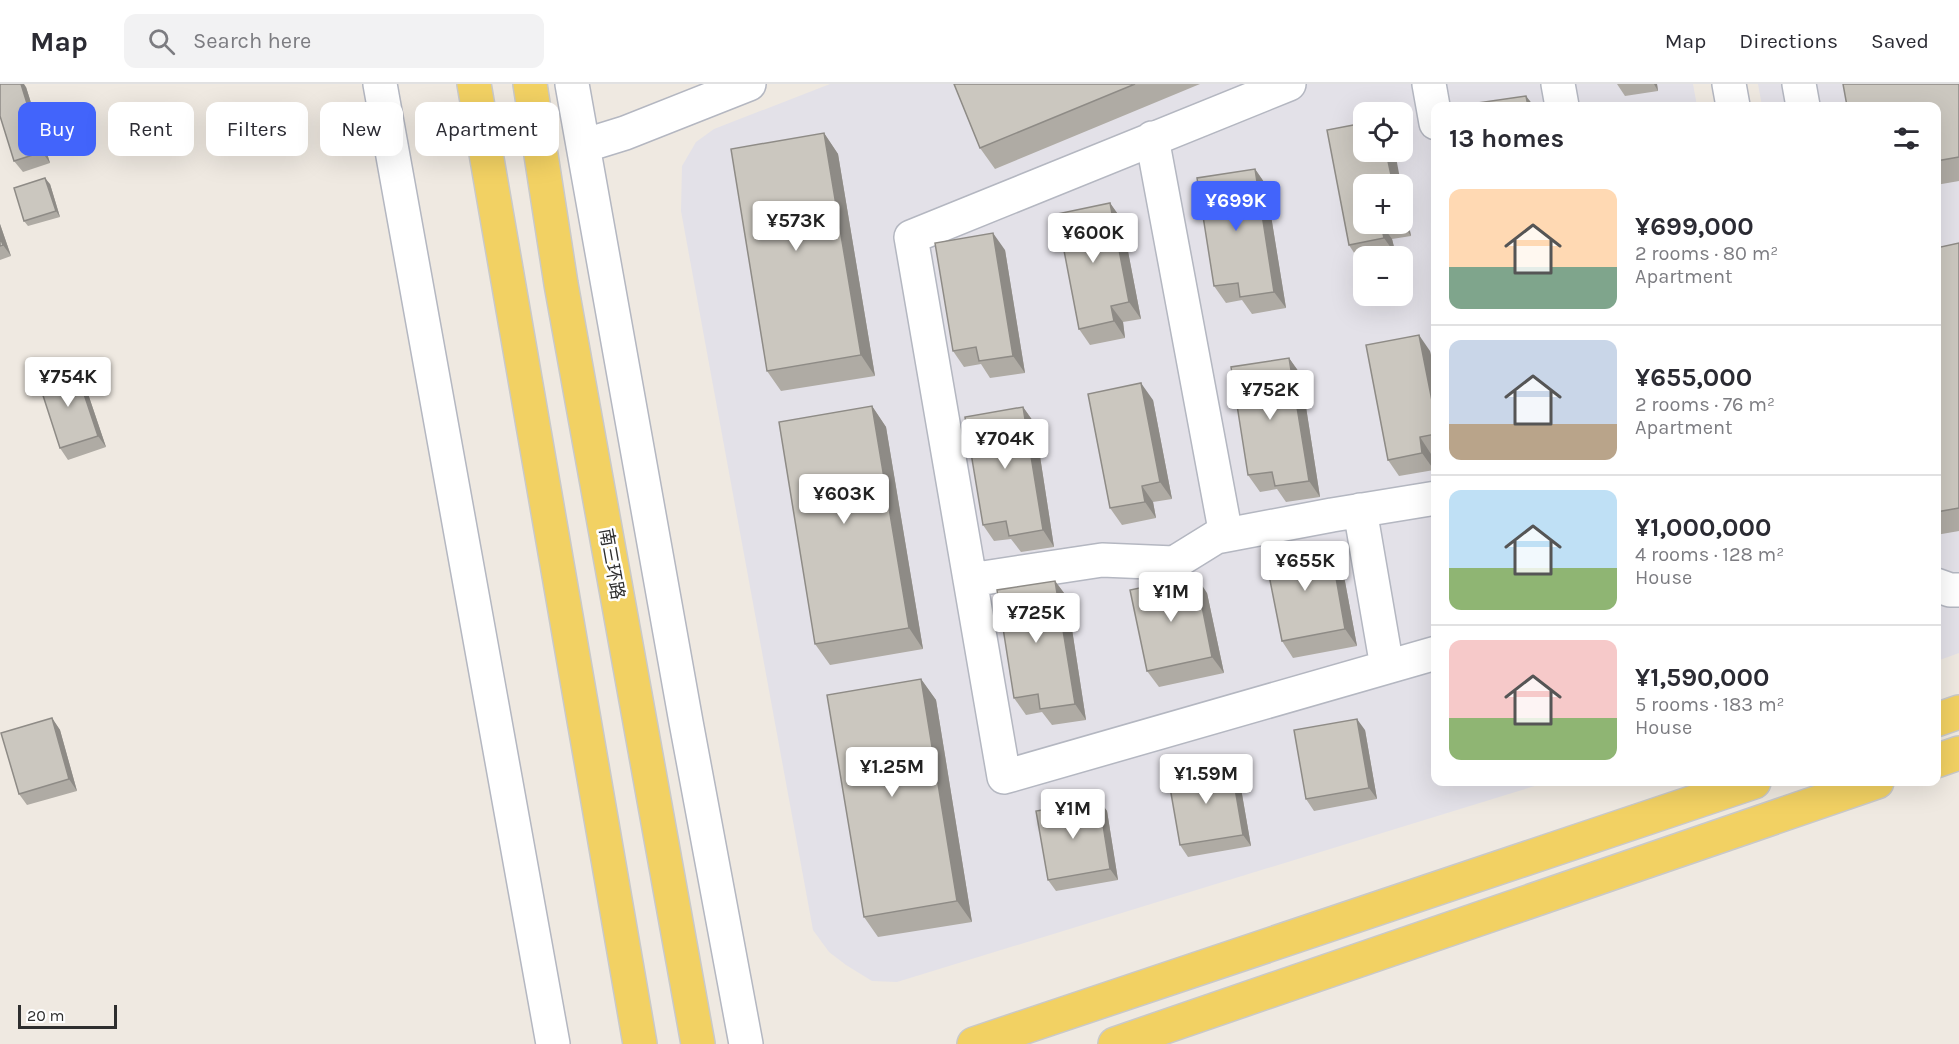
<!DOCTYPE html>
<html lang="en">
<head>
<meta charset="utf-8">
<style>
	:root { --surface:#fff; --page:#f2f2f3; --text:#2b2b33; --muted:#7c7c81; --line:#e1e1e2; --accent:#4264fb }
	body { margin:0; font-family:Karla,"Noto Sans SC",sans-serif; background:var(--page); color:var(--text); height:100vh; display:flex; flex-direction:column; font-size:22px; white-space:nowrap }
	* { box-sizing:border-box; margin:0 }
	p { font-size:20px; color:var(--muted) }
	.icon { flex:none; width:33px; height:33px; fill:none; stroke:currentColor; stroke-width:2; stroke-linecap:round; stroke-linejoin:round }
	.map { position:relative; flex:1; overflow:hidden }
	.side { position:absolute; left:1431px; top:18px; width:510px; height:684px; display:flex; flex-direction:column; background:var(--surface); border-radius:12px; box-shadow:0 6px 24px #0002 }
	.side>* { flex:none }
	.top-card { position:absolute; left:18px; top:18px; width:570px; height:54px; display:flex; gap:12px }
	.fabs { position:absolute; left:1353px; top:18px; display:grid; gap:12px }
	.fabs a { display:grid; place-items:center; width:60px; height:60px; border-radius:12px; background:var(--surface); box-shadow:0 6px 24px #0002; font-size:30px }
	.scale { position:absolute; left:18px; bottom:15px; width:99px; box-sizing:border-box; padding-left:6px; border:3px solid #2e2e2e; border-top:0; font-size:16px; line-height:21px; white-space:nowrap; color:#2e2e2e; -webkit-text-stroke:4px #fff; paint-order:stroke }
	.price { position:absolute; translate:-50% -51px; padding:0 14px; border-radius:6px; background:#fff; color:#222; font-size:20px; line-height:39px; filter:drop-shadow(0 2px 3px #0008) }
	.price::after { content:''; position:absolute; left:50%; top:36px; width:18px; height:14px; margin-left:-9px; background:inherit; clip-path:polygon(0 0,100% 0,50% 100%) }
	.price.selected { background:var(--accent); color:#fff }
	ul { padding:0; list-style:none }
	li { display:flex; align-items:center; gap:18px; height:150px; padding:0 18px }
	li+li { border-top:2px solid var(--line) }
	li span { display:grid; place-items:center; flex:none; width:168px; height:120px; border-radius:12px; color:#555 }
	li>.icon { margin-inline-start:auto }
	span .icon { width:72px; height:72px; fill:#fffc; stroke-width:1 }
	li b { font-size:26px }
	h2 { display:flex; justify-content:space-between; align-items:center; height:72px; padding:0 18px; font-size:26px }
	.pill { padding:0 21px; border-radius:12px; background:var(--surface); box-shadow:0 6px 24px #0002; font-size:21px; line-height:54px }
	.pill.selected { background:var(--accent); color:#fff }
	header { display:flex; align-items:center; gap:36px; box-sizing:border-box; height:84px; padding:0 30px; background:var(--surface); border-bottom:2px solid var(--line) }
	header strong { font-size:28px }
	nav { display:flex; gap:33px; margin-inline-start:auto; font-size:21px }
	.search { width:420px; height:54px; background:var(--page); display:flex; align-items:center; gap:15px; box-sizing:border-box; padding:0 21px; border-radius:12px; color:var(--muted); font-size:22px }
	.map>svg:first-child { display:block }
	.industrial { fill:#e3e1e8; fill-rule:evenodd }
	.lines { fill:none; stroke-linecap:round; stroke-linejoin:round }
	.minor-casing { stroke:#b4b7c1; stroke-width:36 }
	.major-casing { stroke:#c9c9c9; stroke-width:36 }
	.minor { stroke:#fff; stroke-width:33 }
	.major { stroke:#f2d163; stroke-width:33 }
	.wall { fill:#afaba4 }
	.shaded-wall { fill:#8e8b86 }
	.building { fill:#cbc7bf; stroke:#8e8b86; stroke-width:1.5 }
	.labels { text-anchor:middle; stroke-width:5; stroke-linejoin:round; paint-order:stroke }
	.street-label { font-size:18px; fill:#2e2e2e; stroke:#fff }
</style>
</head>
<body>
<header>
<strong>Map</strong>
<div class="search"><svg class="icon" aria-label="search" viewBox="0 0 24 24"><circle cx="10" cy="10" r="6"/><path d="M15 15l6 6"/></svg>Search here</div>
<nav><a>Map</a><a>Directions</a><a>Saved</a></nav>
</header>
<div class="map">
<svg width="1959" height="960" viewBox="0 0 1959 960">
	<rect width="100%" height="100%" fill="#efe9e1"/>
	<!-- industrial -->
	<path class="industrial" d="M830 0H1693L1697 22H1436V698H1548L897 898 872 897 846 881 829 868 813 846 681 127 682 82 696 58 714 45ZM1364 28H1402V68H1364ZM1364 100H1402V140H1364ZM1364 172H1402V212H1364Z
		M1758 0H1959V569L1937 577 1936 22H1762Z"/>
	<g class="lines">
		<defs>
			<path id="minor" d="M380 0 553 960
				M572 0 686 638 746 960
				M1289 0 911 153 1004 693 1436 569
				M1429 0 1436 39
				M1558 0 1562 22
				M1729 0 1733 22
				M1799 0 1803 22
				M1152 54 1226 451
				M583 62 625 49 749 0
				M1360 426 1387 583
				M970 496 1102 476 1174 479 1216 453 1332 431 1436 414
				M1936 501 1950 506H1959"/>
			<path id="major" d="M474 0 640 960
				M530 0 561 200 698 960
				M1936 636 1959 628
				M1936 677 1959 669
				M974 960 1754 698
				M1115 960 1877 698"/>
		</defs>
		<!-- minor casing -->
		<use href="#minor" class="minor-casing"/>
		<!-- major casing -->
		<use href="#major" class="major-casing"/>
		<!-- minor -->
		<use href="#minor" class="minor"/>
		<!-- major -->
		<use href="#major" class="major"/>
	</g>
	<!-- wall -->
	<path class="wall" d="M954 0H1200L995 85 980 64Z
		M1617 0H1657L1658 7 1625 12Z
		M1959 0V97L1936 101V22Z
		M26 3 50 79 23 88 14 77Z
		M824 49 838 70 875 292 781 307 767 287Z
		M1255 85 1266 101 1286 224 1252 230 1242 216 1226 219 1214 202Z
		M50 100 60 133 28 142 24 137Z
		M1402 107 1411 152 1392 155 1396 171 1387 172H1364V177L1360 178 1349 161 1364 140H1402Z
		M1110 119 1122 136 1141 235 1123 238 1125 254 1090 261 1079 245Z
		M0 140 11 172 0 176Z
		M1959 159V447L1936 451V164Z
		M1005 166 1025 289 990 294 981 280 964 283 953 267Z
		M1430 267 1436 294V369L1431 370 1434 386 1399 392 1388 376Z
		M1289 274 1301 291 1320 413 1286 418 1277 405 1260 408 1248 391Z
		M83 295 106 363 68 376 60 364Z
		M1153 316 1172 415 1153 418 1156 434 1122 441 1110 424Z
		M872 322 886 343 923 565 830 581 815 560Z
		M1023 323 1035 340 1054 463 1021 468 1011 455 994 457 983 441Z
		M1341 476 1357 562 1293 574 1282 557Z
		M1055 497 1067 513 1086 636 1052 641 1042 628 1026 631 1014 614Z
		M1207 509 1224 589 1159 603 1147 587Z
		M921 595 936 616 972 838 878 853 864 833Z
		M52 634 60 646 77 707 27 721 19 710Z
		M1365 646 1377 715 1314 727 1306 715Z
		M1239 693 1251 762 1188 773 1180 761Z
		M1099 716 1107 727 1118 796 1056 807 1048 796Z"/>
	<!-- shaded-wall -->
	<path class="shaded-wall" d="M21 0H24L26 3 50 79 42 68Z
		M1654 0H1657L1658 7Z
		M1526 12 1534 22H1528Z
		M824 49 838 70 875 292 861 271Z
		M1386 68H1395L1401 100H1393Z
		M1255 85 1266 101 1286 224 1274 208Z
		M45 94 50 100 60 133 56 127Z
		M1402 107 1411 152 1402 139Z
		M1110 119 1122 136 1141 235 1129 218Z
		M0 140 11 172 3 161 0 153Z
		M1381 140 1392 155 1396 171 1384 154Z
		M993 149 1005 166 1025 289 1013 272Z
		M1111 222 1123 238 1125 254 1114 237Z
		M1419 251 1430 267 1436 294V337Z
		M1289 274 1301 291 1320 413 1309 397Z
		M75 283 83 295 106 363 98 352Z
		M1141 299 1153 316 1172 415 1160 398Z
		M872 322 886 343 923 565 909 544Z
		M1023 323 1035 340 1054 463 1043 446Z
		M1420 353 1431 370 1434 386 1422 369Z
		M1142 402 1153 418 1156 434 1145 418Z
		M1330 459 1341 476 1357 562 1345 545Z
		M1196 492 1207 509 1224 589 1212 573Z
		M1055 497 1067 513 1086 636 1075 620Z
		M921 595 936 616 972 838 957 817Z
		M52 634 60 646 77 707 69 695Z
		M1357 635 1365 646 1377 715 1369 704Z
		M1231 681 1239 693 1251 762 1243 751Z
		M1099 716 1107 727 1118 796 1110 785Z"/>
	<!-- building -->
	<path class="building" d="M0 0H21L42 68 14 77 0 32Z
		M954 0H1135L980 64Z
		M1843 0H1959V73L1936 77V22H1847Z
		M1526 12 1528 22H1471L1470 20Z
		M1364 39V68H1386L1393 100H1364V140H1381L1384 154 1349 161 1327 46Z
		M824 49 861 271 767 287 731 65Z
		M1255 85 1274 208 1240 213 1238 199 1214 202 1197 94Z
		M45 94 56 127 24 137 14 104Z
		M1110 119 1129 218 1111 222 1114 237 1079 245 1057 130Z
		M993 149 1013 272 979 277 976 263 953 267 935 159Z
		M0 153 3 161 0 162Z
		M1959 159V424L1936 428V164Z
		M1419 251 1436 337V350L1420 353 1422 369 1388 376 1366 261Z
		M1289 274 1309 397 1275 402 1272 388 1248 391 1231 283Z
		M75 283 98 352 60 364 38 296Z
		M1141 299 1160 398 1142 402 1145 418 1110 424 1088 310Z
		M872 322 909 544 815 560 779 338Z
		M1023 323 1043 446 1009 452 1006 437 983 441 965 333Z
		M1330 459 1345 545 1282 557 1265 471Z
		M1196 492 1212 573 1147 587 1130 506Z
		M1055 497 1075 620 1040 625 1038 610 1014 614 997 506Z
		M921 595 957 817 864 833 827 611Z
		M52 634 69 695 19 710 1 649Z
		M1357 635 1369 704 1306 715 1294 646Z
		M1231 681 1243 751 1180 761 1168 692Z
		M1099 716 1110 785 1048 796 1036 727Z"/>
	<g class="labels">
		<!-- street labels -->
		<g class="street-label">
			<text transform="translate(612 480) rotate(80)" y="6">南三环路</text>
		</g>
	</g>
</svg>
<div class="fabs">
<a><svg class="icon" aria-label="locate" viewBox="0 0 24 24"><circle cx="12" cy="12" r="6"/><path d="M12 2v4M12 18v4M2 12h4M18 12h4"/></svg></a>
<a>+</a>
<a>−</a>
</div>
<div class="scale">20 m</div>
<b class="price selected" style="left:1236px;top:148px">¥699K</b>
<b class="price" style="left:796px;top:168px">¥573K</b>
<b class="price" style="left:1093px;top:180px">¥600K</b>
<b class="price" style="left:68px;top:324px">¥754K</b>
<b class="price" style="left:1270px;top:337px">¥752K</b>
<b class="price" style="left:1005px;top:386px">¥704K</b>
<b class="price" style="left:844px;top:441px">¥603K</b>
<b class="price" style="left:1305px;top:508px">¥655K</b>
<b class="price" style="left:1171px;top:539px">¥1M</b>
<b class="price" style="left:1036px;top:560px">¥725K</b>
<b class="price" style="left:892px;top:714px">¥1.25M</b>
<b class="price" style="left:1206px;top:721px">¥1.59M</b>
<b class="price" style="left:1073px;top:756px">¥1M</b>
<div class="top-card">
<a class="pill selected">Buy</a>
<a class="pill">Rent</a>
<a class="pill">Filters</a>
<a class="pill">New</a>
<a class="pill">Apartment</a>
</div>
<section class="side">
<h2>13 homes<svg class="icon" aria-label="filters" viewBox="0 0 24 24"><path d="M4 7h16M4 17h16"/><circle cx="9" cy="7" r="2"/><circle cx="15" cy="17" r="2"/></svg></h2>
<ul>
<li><span style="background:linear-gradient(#ffd9b3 65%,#7fa58c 0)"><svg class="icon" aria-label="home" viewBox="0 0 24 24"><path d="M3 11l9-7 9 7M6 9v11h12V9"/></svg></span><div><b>¥699,000</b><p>2 rooms · 80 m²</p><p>Apartment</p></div></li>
<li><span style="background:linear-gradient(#c9d6e8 70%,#b9a48a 0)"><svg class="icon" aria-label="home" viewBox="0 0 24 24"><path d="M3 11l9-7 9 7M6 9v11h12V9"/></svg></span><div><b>¥655,000</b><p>2 rooms · 76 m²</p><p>Apartment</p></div></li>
<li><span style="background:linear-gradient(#bfe0f5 65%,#8fb573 0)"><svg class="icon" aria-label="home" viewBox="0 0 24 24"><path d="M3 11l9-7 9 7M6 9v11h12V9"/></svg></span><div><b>¥1,000,000</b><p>4 rooms · 128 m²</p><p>House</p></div></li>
<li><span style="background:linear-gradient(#f6c9c9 65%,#8fb573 0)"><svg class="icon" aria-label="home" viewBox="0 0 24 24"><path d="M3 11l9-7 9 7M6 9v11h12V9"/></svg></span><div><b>¥1,590,000</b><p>5 rooms · 183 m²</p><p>House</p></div></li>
</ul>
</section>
</div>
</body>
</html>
